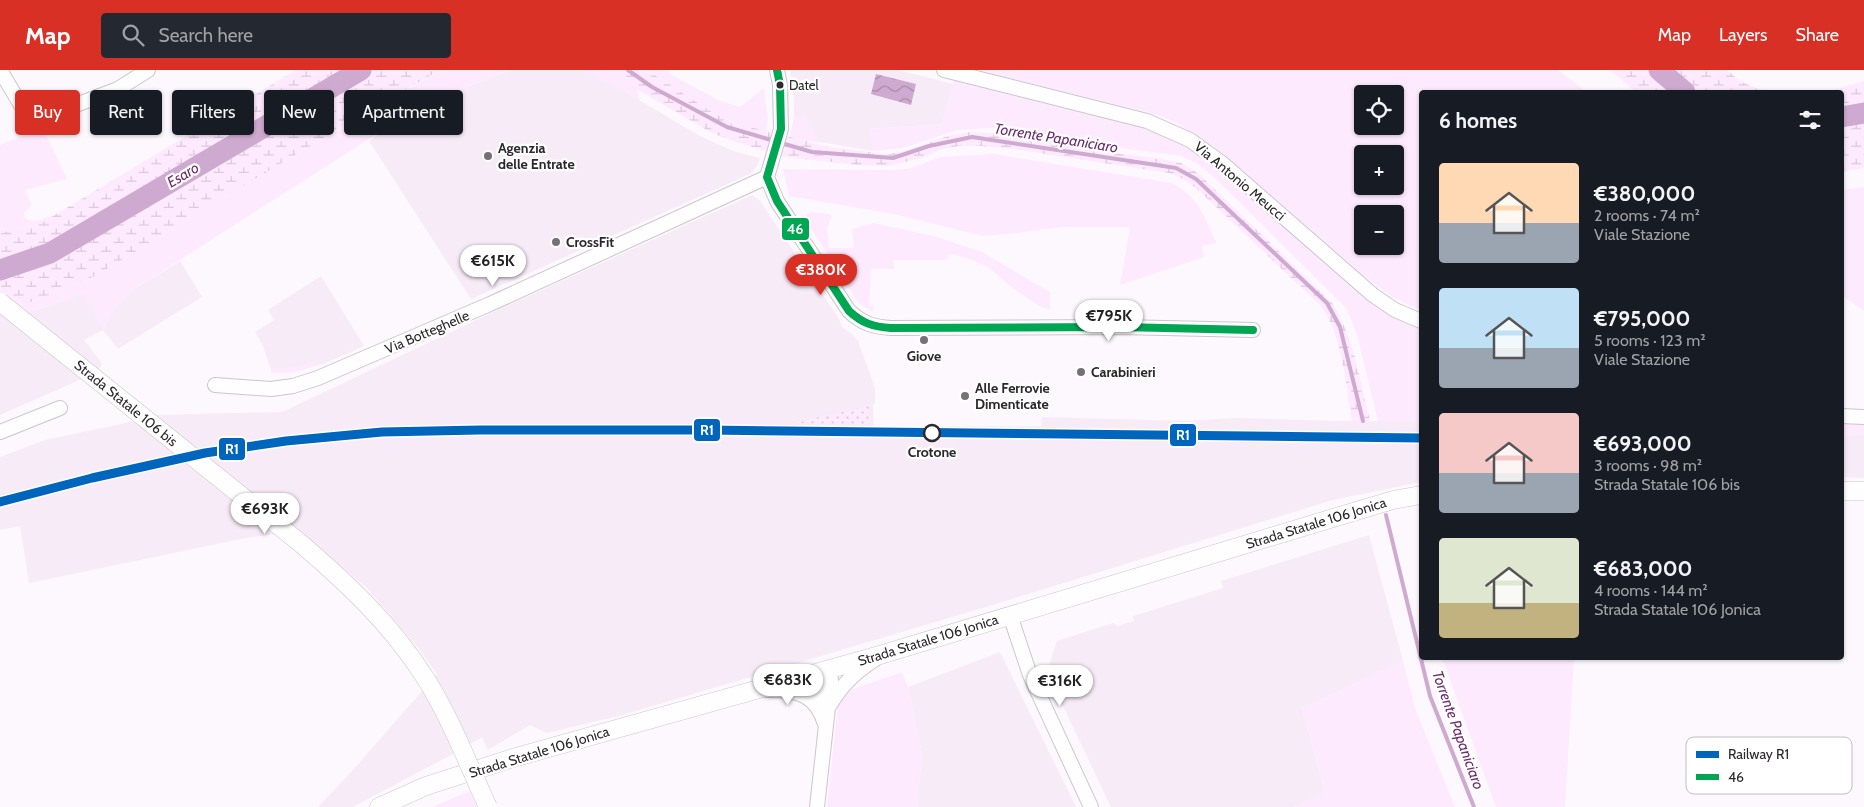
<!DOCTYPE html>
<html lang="en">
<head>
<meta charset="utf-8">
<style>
	:root { --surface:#171b24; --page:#242831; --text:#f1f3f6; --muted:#9ea1a6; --accent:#d93025 }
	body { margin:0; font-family:Cabin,sans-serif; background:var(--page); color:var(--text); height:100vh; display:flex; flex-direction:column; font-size:19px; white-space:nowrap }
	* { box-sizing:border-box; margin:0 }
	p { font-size:16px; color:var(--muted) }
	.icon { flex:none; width:28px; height:28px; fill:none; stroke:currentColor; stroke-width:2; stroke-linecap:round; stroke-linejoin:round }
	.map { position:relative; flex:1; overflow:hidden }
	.panel { position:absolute; left:1419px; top:20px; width:425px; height:570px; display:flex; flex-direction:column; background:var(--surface); border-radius:5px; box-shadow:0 1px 4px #0004 }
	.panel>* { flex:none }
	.top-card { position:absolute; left:15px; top:20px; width:475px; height:45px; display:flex; gap:10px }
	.buttons { position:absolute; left:1354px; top:15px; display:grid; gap:10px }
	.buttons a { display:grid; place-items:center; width:50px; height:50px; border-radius:5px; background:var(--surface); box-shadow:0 1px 4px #0004; font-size:25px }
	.price { position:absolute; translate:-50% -42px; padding:0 11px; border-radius:18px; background:#fff; color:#222; font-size:16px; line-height:32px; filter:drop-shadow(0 1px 2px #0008) }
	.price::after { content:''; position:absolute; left:50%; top:30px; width:15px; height:11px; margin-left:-8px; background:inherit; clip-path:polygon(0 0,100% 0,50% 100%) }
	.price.active { background:var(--accent); color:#fff }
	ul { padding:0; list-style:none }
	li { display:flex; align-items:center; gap:15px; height:125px; padding:0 20px }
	li span { display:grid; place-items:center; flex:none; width:140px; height:100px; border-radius:5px; color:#555 }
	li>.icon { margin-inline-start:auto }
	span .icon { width:60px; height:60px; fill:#fffc; stroke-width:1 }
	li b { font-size:21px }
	h2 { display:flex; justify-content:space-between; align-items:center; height:60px; padding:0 20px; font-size:21px }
	.tag { padding:0 18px; border-radius:5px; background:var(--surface); box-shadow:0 1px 4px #0004; font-size:18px; line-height:45px }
	.tag.active { background:var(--accent); color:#fff }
	header { display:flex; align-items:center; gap:30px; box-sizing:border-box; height:70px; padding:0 25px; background:var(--accent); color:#fff }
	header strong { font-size:24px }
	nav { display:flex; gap:28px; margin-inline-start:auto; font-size:18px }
	.search { width:350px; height:45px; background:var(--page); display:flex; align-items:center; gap:12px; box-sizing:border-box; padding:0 18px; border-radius:5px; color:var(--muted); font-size:19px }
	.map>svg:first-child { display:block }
	.built { fill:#f7ebf7 }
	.grass { fill:#feeafe; fill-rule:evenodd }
	.wetland { fill:url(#wetland-marsh) }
	.park { fill:url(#park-dots) }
	.water { fill:url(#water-waves) }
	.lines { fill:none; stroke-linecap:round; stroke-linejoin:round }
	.stream { stroke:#cfaad0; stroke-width:4 }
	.river { stroke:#cfaad0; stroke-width:21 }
	.minor-casing { stroke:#cac6ca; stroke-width:16 }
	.major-casing { stroke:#cac6ca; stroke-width:19 }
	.minor { stroke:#fffeff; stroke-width:14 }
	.major { stroke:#fffeff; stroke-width:18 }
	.major-bridge-casing { stroke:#cac6ca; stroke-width:19; stroke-linecap:butt }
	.major-bridge { stroke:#fffeff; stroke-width:18 }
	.bus-1-casing { stroke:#fff; stroke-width:11 }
	.bus-1 { stroke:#00a651; stroke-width:8 }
	.rail-1-casing { stroke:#fff; stroke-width:12 }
	.rail-1 { stroke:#0065bd; stroke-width:9 }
	.bus-dot { fill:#2c282c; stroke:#fff; stroke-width:2 }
	.poi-dot { fill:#757175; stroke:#fff; stroke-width:2 }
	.stop-dot { fill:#fff; stroke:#2c282c; stroke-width:2.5 }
	.labels { text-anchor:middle; stroke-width:4.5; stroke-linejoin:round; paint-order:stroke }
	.bus-label { font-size:13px; fill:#2c282c; stroke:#fff; text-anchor:start }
	.poi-label { font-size:14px; font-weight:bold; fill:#2c282c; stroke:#fff; text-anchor:start }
	.street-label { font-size:14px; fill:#2c282c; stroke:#fff }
	.stop-label { font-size:14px; font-weight:bold; fill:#2c282c; stroke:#fff }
	.water-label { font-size:15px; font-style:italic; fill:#6d2e6f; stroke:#fff }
	.key { fill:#fff; stroke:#c0bec0; stroke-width:1 }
	.key-label { font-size:14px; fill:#2c282c }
	.line-badge { stroke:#fff; stroke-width:2 }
	.badge-label { font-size:14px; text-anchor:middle; font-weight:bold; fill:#fff }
</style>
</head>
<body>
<header>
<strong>Map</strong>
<div class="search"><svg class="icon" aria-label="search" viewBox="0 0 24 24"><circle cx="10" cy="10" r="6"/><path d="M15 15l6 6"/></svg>Search here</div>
<nav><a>Map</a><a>Layers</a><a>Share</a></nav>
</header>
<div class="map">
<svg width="1864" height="737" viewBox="0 0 1864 737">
	<defs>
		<pattern id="wetland-marsh" width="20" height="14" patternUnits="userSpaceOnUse" patternTransform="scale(1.25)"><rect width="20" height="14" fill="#feeafe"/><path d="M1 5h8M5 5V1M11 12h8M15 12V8" fill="none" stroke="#dac9da"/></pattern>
		<pattern id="park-dots" width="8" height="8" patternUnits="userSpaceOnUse" patternTransform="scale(1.25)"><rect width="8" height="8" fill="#feeafe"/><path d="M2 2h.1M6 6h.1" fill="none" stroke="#dac9da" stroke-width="1.8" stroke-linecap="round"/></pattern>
		<pattern id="water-waves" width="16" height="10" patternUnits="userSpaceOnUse" patternTransform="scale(1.25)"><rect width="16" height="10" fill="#cfaad0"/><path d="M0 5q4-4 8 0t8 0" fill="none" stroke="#a88aa9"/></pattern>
	</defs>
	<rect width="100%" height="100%" fill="#fdf8fd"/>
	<!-- built -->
	<path class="built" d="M511 0H583L607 11 698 65 733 81 760 88 757 96 752 103 471 229 369 71 427 32Z
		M790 0H898L953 14 942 54 869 59 874 81 790 67 794 48V29Z
		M752 125 760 131 839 249 842 257 852 264 858 271 875 318V334H873V357L1041 356 1042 347 1186 351 1235 348 1338 351H1421V412L1333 430 986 537 619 646 546 663 530 655 488 680 482 667 451 685 353 737H318L353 700 437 604 419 579 367 518 300 462 251 467 29 513 20 456 0 460V387L45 370 131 352 156 345 282 342 504 237Z
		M180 191 202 227 118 279 103 260 84 270 101 292V296L98 300 75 312 0 345V252L58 233 83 223 103 259 114 240 130 224 139 216Z
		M321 206 364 276 326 293 294 302 272 303 263 276 255 262 274 250 268 240Z
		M1841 364 1864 365V408L1841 407Z
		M1369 465 1403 591 1302 638 1325 723 1293 737H1111L1051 611 1049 602 1051 589 1057 571 1113 553 1118 556 1134 551 1133 546 1223 518 1221 511Z
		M1000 582 1076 737H917L922 684 908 617Z"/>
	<!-- grass -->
	<path class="grass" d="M446 0H511L427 32 139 216 114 240 103 259 83 223 58 233 0 252V241L34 231 95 206 285 91 432 5Z
		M583 0H604L637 18 640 30Z
		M647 0H669L670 4 718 30 740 37 764 18 768 49 766 62 735 53 715 44Z
		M975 0H1558L1587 22H1421V241L1391 226 1364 206 1216 78 1175 52 1155 44ZM1362 24H1395V56H1362ZM1362 84H1395V116H1362ZM1362 144H1395V176H1362Z
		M954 9 1153 59C1177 71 1198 84 1220 101L1357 221 1377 236 1421 260V351H1378L1357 265 1347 239 1215 108 1196 93 1181 86 1113 77 1004 57 957 60 903 78 874 81 868 59 942 54Z
		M806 45 818 73 790 67 794 48Z
		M34 61 47 67 67 109 25 120 32 135 24 143 25 148C34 155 47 147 57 144L40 154 0 163V75Z
		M993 84 1172 113C1201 129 1203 146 1217 173L1202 176 1204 187 1120 215 1130 157H1062L1018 163 983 166 894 144 789 126 783 99 894 100 912 98 940 87Z
		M1864 117V241L1841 225V120Z
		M811 142 830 144 832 146 827 158 829 178H854L852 159 874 153 934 166 982 182 1050 222V240L1039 236 1010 216 988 197 975 191 952 184 949 185 947 190H894V199H871L869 236H873V242L862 235 856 229 804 147Z
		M315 291V296L294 302 272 303 271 299 294 297Z
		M984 318H1003L1011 323 985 322Z
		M1841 353H1864V365L1841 364Z
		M1442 588H1574L1565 737H1496Z
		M1403 591 1416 641 1455 737H1293L1325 722 1302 638Z
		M902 602 908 617 922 684 917 737H827L838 632 850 620Z
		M470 721 477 737H432Z"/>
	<!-- wetland -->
	<path class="wetland" d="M296 0H446L431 5 285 91 95 206 34 231 0 241V163L40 154Z
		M604 0H647L715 44 735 53 829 77 887 84 901 82 948 66 969 62 1004 64 1107 82 1163 89 1181 93 1199 104 1332 233C1353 264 1361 314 1370 351H1352C1345 313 1343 267 1321 236L1198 120 1185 110 1169 103 1012 79 982 76H959L942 79 922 88 887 96 857 95 785 87 736 72 712 63Z
		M1610 0H1727L1740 11 1758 19 1792 22H1827L1864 11V98L1841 102V22H1636Z"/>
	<!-- park -->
	<path class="park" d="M869 336 868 354 792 353Z"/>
	<!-- water -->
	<path class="water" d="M876 4 916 14 911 35 871 24Z"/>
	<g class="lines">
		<!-- stream -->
		<path class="stream" d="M628 0 652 17 727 57 812 82 893 88 929 76 972 67 1176 98 1196 109 1327 233 1340 257 1363 351
			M1386 445 1430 626 1474 737"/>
		<!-- river -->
		<path class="river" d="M1659 0 1685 22
			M1841 47 1864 43
			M0 200 50 183 361 0"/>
		<defs>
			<path id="minor" d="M0 0 31 52 118 19 148 0
				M777 0 780 15 781 59 767 107 777 131 849 241C862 253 873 257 891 258L1120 257 1253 260
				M944 0 1147 51 1190 70 1223 94 1373 225 1395 240 1421 251
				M215 315 271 319 293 316 318 308 490 234 767 107
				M1841 346 1864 347
				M0 362 60 338
				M1010 545 1030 605 1091 737
				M821 602 817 613 822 642
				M768 620C797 620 816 624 825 654
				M830 635C841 615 855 602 874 590
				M817 737 831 610 828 600"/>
			<path id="major" d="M1841 421H1864
				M379 737 426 716 513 688 880 585 1267 468 1393 430 1421 425"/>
		</defs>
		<!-- minor casing -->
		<use href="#minor" class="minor-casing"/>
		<!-- major casing -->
		<use href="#major" class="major-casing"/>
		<!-- minor -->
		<use href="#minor" class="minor"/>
		<!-- major -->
		<use href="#major" class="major"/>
		<defs>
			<path id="major-bridge" d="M0 232 299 472C348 514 391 554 426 609 451 649 468 694 488 737"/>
		</defs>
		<!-- major-bridge casing -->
		<use href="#major-bridge" class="major-bridge-casing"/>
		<!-- major-bridge -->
		<use href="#major-bridge" class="major-bridge"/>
		<defs>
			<path id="bus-1" d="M777 0 780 15 781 59 767 107 777 131 849 241C862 253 873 257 891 258L1120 257 1253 260"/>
		</defs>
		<!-- bus-1 casing -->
		<use href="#bus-1" class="bus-1-casing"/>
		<!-- bus-1 -->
		<use href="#bus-1" class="bus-1"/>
		<defs>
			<path id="rail-1" d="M0 432 92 408 205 383 286 371 382 362 480 360H706L1421 368"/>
		</defs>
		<!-- rail-1 casing -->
		<use href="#rail-1" class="rail-1-casing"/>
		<!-- rail-1 -->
		<use href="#rail-1" class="rail-1"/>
	</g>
	<!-- markers -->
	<circle class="bus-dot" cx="780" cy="15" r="4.5"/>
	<g class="poi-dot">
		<circle cx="488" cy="86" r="5"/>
		<circle cx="556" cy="172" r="5"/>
		<circle cx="924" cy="270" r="5"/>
		<circle cx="1081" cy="302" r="5"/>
		<circle cx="965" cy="326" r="5"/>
	</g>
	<circle class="stop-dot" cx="932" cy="363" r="8"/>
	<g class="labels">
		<!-- bus labels -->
		<g class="bus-label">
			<text x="789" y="20">Datel</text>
		</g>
		<!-- poi labels -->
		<g class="poi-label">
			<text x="498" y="83">Agenzia<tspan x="498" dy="16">delle Entrate</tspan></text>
			<text x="566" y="177">CrossFit</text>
			<text x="924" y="291" text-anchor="middle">Giove</text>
			<text x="1091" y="307">Carabinieri</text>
			<text x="975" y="323">Alle Ferrovie<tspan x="975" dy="16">Dimenticate</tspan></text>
		</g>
		<!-- street labels -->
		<g class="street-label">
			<text transform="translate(1240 111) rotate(40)" y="5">Via Antonio Meucci</text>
			<text transform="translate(427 262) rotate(-23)" y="5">Via Botteghelle</text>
			<text transform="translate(126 333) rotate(39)" y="5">Strada Statale 106 bis</text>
			<text transform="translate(1316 453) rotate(-17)" y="5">Strada Statale 106 Jonica</text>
			<text transform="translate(928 570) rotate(-17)" y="5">Strada Statale 106 Jonica</text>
			<text transform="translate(539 682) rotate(-17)" y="5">Strada Statale 106 Jonica</text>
		</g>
		<!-- stop labels -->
		<g class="stop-label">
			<text x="932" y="387">Crotone</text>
		</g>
		<!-- water labels -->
		<g class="water-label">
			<text transform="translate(1056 68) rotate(9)" y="5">Torrente Papaniciaro</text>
			<text transform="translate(183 105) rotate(-31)" y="5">Esaro</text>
			<text transform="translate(1458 660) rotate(70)" y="5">Torrente Papaniciaro</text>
		</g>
	</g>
	<!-- legend -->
	<rect x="1686" y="667" width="166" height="57" rx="8" class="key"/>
	<rect x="1696" y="681" width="23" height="7" fill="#0065bd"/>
	<rect x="1696" y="704" width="23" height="6" fill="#00a651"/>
	<g class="key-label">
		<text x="1728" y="689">Railway R1</text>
		<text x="1728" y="712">46</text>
	</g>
	<g class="line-badge">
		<rect x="781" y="147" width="29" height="24" rx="5" fill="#00a651"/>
		<rect x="693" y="348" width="28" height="24" rx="5" fill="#0065bd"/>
		<rect x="1169" y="353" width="28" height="24" rx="5" fill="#0065bd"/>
		<rect x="218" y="367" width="28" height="24" rx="5" fill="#0065bd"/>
	</g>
	<g class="badge-label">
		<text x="795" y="164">46</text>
		<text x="707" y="365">R1</text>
		<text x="1183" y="370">R1</text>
		<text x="232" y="384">R1</text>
	</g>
</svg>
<div class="buttons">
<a><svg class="icon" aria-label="locate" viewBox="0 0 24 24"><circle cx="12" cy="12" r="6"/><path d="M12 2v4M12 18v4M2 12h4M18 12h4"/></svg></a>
<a>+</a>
<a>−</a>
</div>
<b class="price" style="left:493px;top:217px">€615K</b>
<b class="price active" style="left:821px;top:226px">€380K</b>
<b class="price" style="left:1109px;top:272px">€795K</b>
<b class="price" style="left:265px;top:465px">€693K</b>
<b class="price" style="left:788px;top:636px">€683K</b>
<b class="price" style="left:1060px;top:637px">€316K</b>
<div class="top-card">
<a class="tag active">Buy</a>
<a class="tag">Rent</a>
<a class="tag">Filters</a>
<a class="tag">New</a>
<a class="tag">Apartment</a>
</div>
<section class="panel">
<h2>6 homes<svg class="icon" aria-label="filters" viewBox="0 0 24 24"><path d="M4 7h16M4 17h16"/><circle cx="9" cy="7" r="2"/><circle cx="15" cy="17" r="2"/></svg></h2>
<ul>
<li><span style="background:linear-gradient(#ffd9b3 60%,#9aa5b1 0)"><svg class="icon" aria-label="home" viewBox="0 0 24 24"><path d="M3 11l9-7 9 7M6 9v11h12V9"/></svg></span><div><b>€380,000</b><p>2 rooms · 74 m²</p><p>Viale Stazione</p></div></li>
<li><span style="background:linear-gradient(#bfe0f5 60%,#9aa5b1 0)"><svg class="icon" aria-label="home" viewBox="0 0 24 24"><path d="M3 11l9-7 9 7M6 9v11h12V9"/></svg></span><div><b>€795,000</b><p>5 rooms · 123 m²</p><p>Viale Stazione</p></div></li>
<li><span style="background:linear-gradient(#f6c9c9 60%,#9aa5b1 0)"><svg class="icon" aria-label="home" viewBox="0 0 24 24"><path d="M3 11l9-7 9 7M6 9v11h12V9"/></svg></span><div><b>€693,000</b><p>3 rooms · 98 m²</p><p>Strada Statale 106 bis</p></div></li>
<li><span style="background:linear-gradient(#dfe7d0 65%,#c2b280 0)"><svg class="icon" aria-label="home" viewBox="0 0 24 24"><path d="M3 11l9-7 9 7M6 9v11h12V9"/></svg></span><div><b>€683,000</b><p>4 rooms · 144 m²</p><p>Strada Statale 106 Jonica</p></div></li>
</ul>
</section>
</div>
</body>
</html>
